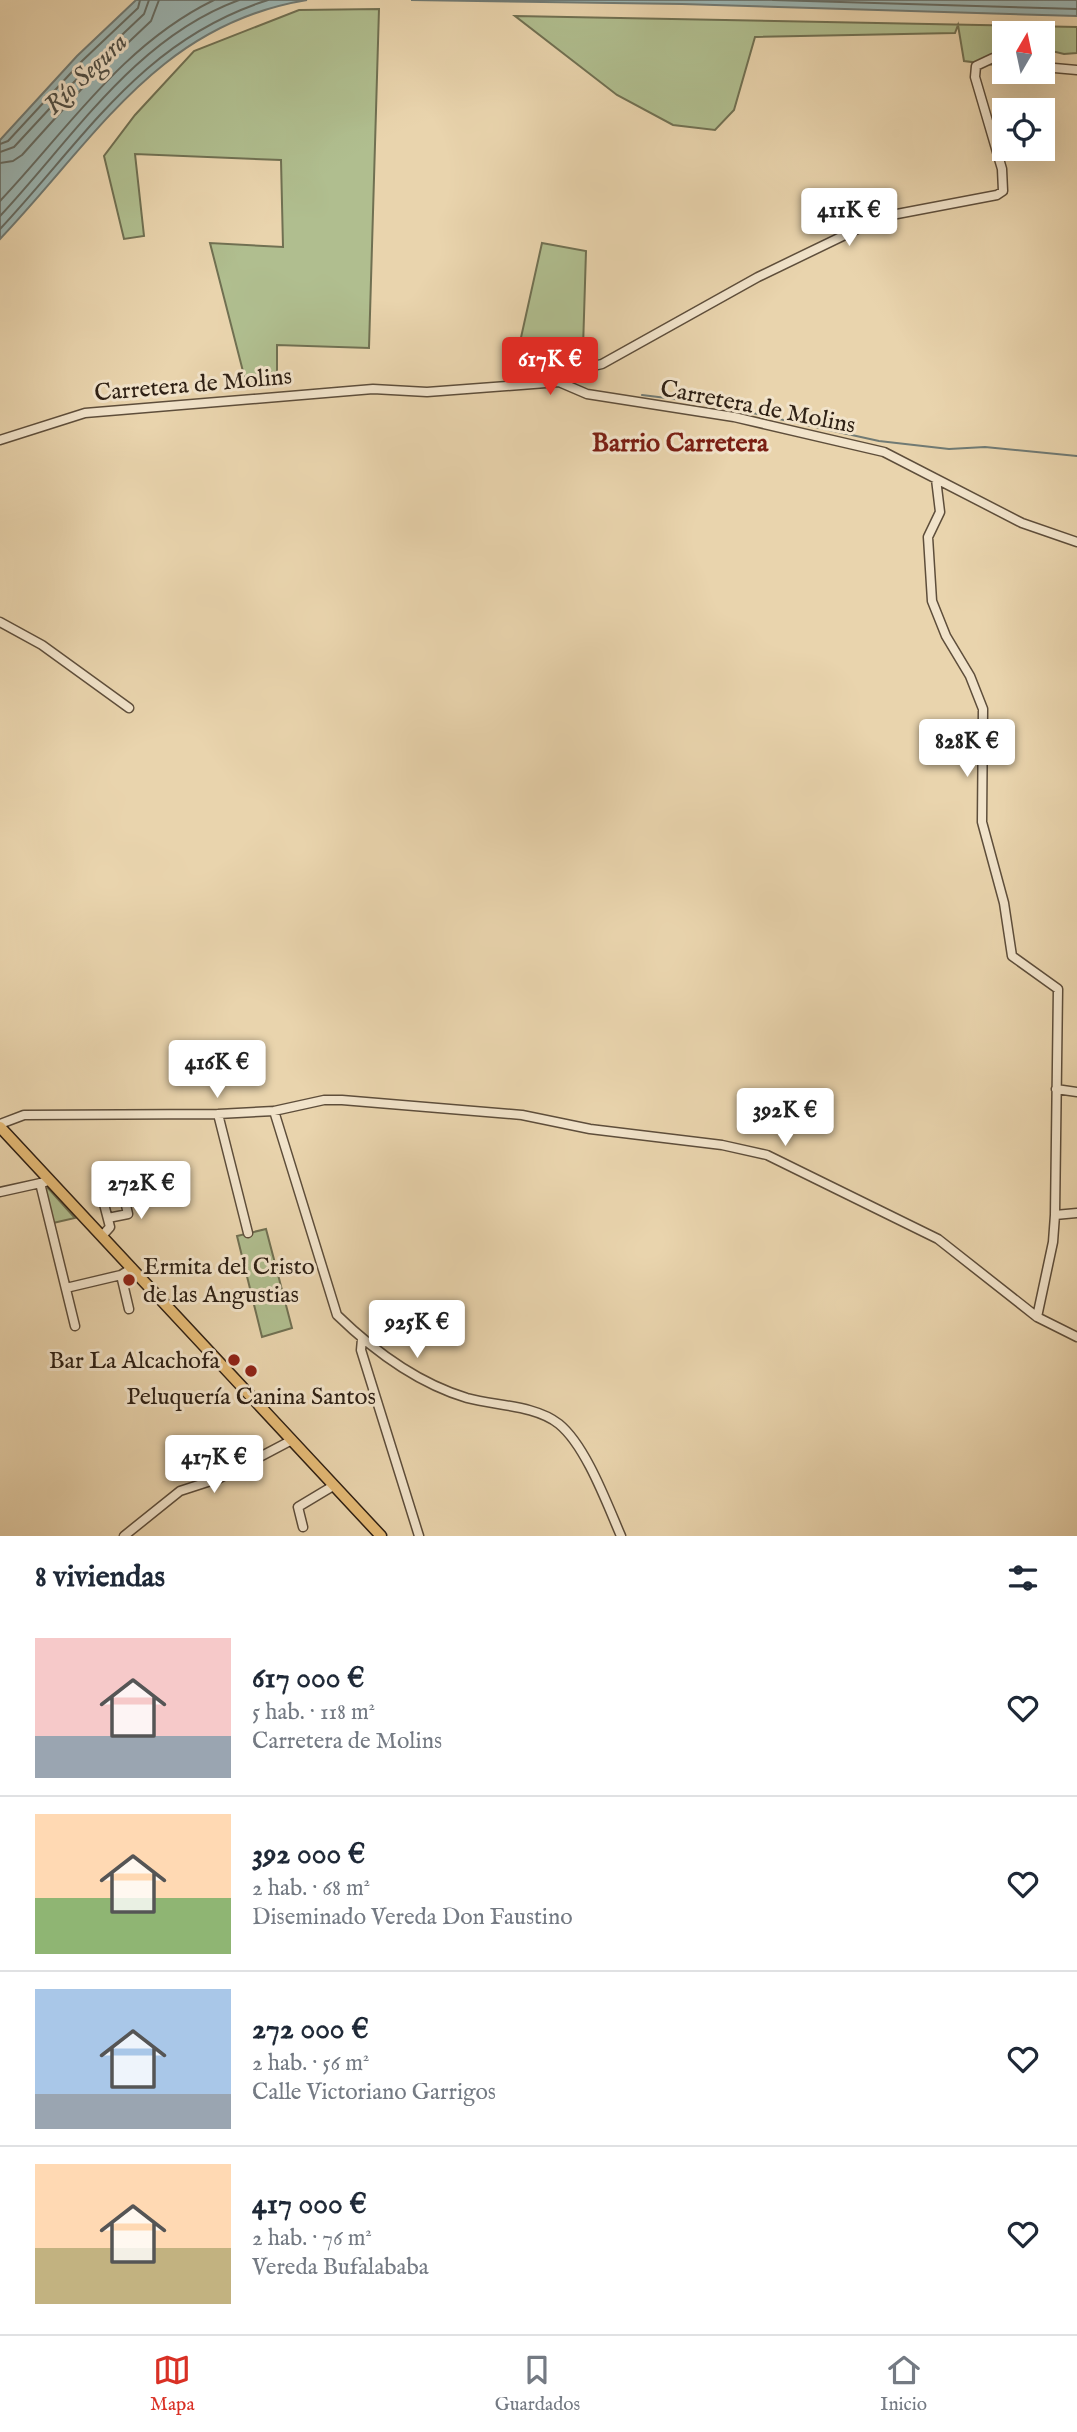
<!DOCTYPE html>
<html lang="es">
<head>
<meta charset="utf-8">
<style>
	:root { --surface:#fff; --page:#f2f2f3; --text:#1f2937; --muted:#747a83; --line:#e0e1e3; --accent:#d93025 }
	body { margin:0; font-family:"IM FELL English",serif; background:var(--page); color:var(--text); height:100vh; display:flex; flex-direction:column; font-size:26px; white-space:nowrap }
	* { box-sizing:border-box; margin:0 }
	p { font-size:23px; color:var(--muted) }
	.icon { flex:none; width:38px; height:38px; fill:none; stroke:currentColor; stroke-width:2; stroke-linecap:round; stroke-linejoin:round }
	.map { position:relative; height:1536px; overflow:hidden }
	.panel { display:flex; flex-direction:column; background:var(--surface); flex:1 }
	.panel>* { flex:none }
	.needle { width:46px; rotate:9deg }
	.tools { position:absolute; left:992px; top:21px; display:grid; gap:14px }
	.tools a { display:grid; place-items:center; width:63px; height:63px; border-radius:0px; background:var(--surface); box-shadow:0 7px 28px #0002; font-size:35px }
	.price { position:absolute; translate:-50% -60px; padding:0 16px; border-radius:7px; background:#fff; color:#222; font-size:23px; line-height:46px; filter:drop-shadow(0 2px 4px #0008) }
	.price::after { content:''; position:absolute; left:50%; top:42px; width:21px; height:16px; margin-left:-10px; background:inherit; clip-path:polygon(0 0,100% 0,50% 100%) }
	.price.current { background:var(--accent); color:#fff }
	ul { padding:0; list-style:none }
	li { display:flex; align-items:center; gap:21px; height:175px; padding:0 35px }
	li+li { border-top:2px solid var(--line) }
	li span { display:grid; place-items:center; flex:none; width:196px; height:140px; border-radius:0px; color:#555 }
	li>.icon { margin-inline-start:auto }
	span .icon { width:84px; height:84px; fill:#fffc; stroke-width:1 }
	li b { font-size:30px }
	h2 { display:flex; justify-content:space-between; align-items:center; height:84px; padding:0 35px; font-size:30px }
	.tabs { display:flex; justify-content:space-around; align-items:center; height:98px; border-top:2px solid var(--line); background:var(--surface); font-size:19px; color:var(--muted) }
	.tabs a { display:grid; justify-items:center; gap:4px }
	.tabs .current { color:var(--accent) }
	.map>svg:first-child { display:block }
	.green { fill:#b0be8f; stroke:#707052; stroke-width:2 }
	.water { fill:#9bb6b4; stroke:#707a74; stroke-width:2 }
	.lines { fill:none; stroke-linecap:round; stroke-linejoin:round }
	.shore { stroke:#656c64; stroke-width:2 }
	.stream { stroke:#707a74; stroke-width:2 }
	.minor-casing { stroke:#5e4e3b; stroke-width:11 }
	.major-casing { stroke:#2f2115; stroke-width:13 }
	.minor { stroke:#f1e3ca; stroke-width:8 }
	.major { stroke:#e4ba76; stroke-width:10 }
	.poi-dot { fill:#8f2418; stroke:#f1e3ca; stroke-width:2.5 }
	.labels { text-anchor:middle; stroke-width:6; stroke-linejoin:round; paint-order:stroke }
	.street-label { font-size:24px; fill:#2f2115; stroke:#f1e3ca }
	.poi-label { font-size:24px; fill:#2f2115; stroke:#f1e3ca; text-anchor:start }
	.water-label { font-size:26px; font-style:italic; fill:#4f4e45; stroke:#f1e3ca }
	.neighbourhood-label { font-size:26px; font-weight:bold; fill:#7a1f14; stroke:#f1e3ca }
</style>
</head>
<body>
<div class="map">
<svg width="1077" height="1536" viewBox="0 0 1077 1536">
	<rect width="100%" height="100%" fill="#e9d4ad"/>
	<filter id="stains"><feTurbulence type="fractalNoise" baseFrequency=".00286" numOctaves="4"/><feColorMatrix values="0 0 0 0 .2 0 0 0 0 .09 0 0 0 0 .02 0 0 0 .5 -.17"/></filter>
	<radialGradient id="worn" r=".72"><stop offset=".6" stop-color="#630" stop-opacity="0"/><stop offset="1" stop-color="#630" stop-opacity=".3"/></radialGradient>
	<!-- green -->
	<path class="green" d="M379 9 369 348 277 345V386L247 387 210 243 283 247 281 160 135 154 144 236 124 239 104 156 135 115 194 51 299 10Z
		M515 16 1077 27V53L1064 54 1043 49V33H1004V66L964 61 958 25 955 33 755 37 734 110 715 130 673 125 617 95Z
		M542 243 586 251 583 348C574 376 537 374 512 378Z
		M48 1188 75 1218 53 1223 43 1189Z
		M266 1229 292 1328 262 1337 237 1236Z"/>
	<!-- water -->
	<path class="water" d="M136 0H307C159 24 96 138 0 239V140L77 56Z
		M411 0H1077V16L682 4Z"/>
	<g class="lines">
		<!-- shore -->
		<path class="shore" d="M773 0 1077 9
			M0 144 8 141 82 61 138 8 140 0
			M0 152 14 147 88 67 144 14 149 0
			M0 163 13 161 22 155 95 74 151 21 159 0
			M0 201C68 129 123 44 214 0
			M0 216C73 138 135 38 239 0
			M0 229C86 137 142 40 268 0"/>
		<!-- stream -->
		<path class="stream" d="M642 395 707 403 879 441 949 449 985 447 1077 456"/>
		<defs>
			<path id="minor" d="M1043 67 1077 70
				M559 382 576 370 602 364 758 277 874 221 897 214 997 195 1003 191 1002 169 975 77 976 66 993 58 1004 60
				M0 440 85 413 373 389 427 392 559 382 587 394 734 417 884 452 1022 523 1077 542
				M936 479 940 512 928 537 932 601 946 636 970 676 983 709 982 822 1004 903 1012 956 1058 989 1055 1215 1053 1242 1037 1317
				M0 622 42 645 129 708
				M1056 1089 1077 1092
				M274 1111 337 1315C374 1351 417 1383 467 1398 496 1406 535 1405 559 1424 586 1446 607 1504 621 1536
				M218 1114 248 1233
				M0 1124 24 1115 218 1114 274 1111 324 1100H342L522 1115 590 1129 722 1145 767 1155 938 1239 1037 1317 1077 1337
				M40 1183 75 1326
				M0 1192 45 1182
				M1055 1215 1077 1213
				M108 1218 128 1214 123 1192
				M102 1236 110 1227 104 1204
				M121 1275 129 1309
				M66 1288 121 1275 132 1268
				M362 1339 361 1350 419 1536
				M303 1527 298 1507 333 1486
				M124 1536 180 1491 220 1478 292 1440"/>
			<path id="major" d="M0 1127 381 1536"/>
		</defs>
		<!-- minor casing -->
		<use href="#minor" class="minor-casing"/>
		<!-- major casing -->
		<use href="#major" class="major-casing"/>
		<!-- minor -->
		<use href="#minor" class="minor"/>
		<!-- major -->
		<use href="#major" class="major"/>
	</g>
	<!-- markers -->
	<g class="poi-dot">
		<circle cx="129" cy="1280" r="7"/>
		<circle cx="234" cy="1360" r="7"/>
		<circle cx="251" cy="1371" r="7"/>
	</g>
	<g class="labels">
		<!-- street labels -->
		<g class="street-label">
			<text transform="translate(193 384) rotate(-5)" y="8">Carretera de Molins</text>
			<text transform="translate(758 406) rotate(11)" y="8">Carretera de Molins</text>
		</g>
		<!-- poi labels -->
		<g class="poi-label">
			<text x="143" y="1274">Ermita del Cristo<tspan x="143" dy="28">de las Angustias</tspan></text>
			<text x="220" y="1368" text-anchor="end">Bar La Alcachofa</text>
			<text x="251" y="1404" text-anchor="middle">Peluquería Canina Santos</text>
		</g>
		<!-- water labels -->
		<g class="water-label">
			<text transform="translate(85 73) rotate(-44)" y="9">Río Segura</text>
		</g>
		<!-- neighbourhood labels -->
		<g class="neighbourhood-label">
			<text x="680" y="451">Barrio Carretera</text>
		</g>
	</g>
	<rect width="100%" height="100%" filter="url(#stains)"/>
	<rect width="100%" height="100%" fill="url(#worn)"/>
</svg>
<div class="tools">
<a><svg class="needle" viewBox="-14 -14 28 28"><path d="M0-13l5 13h-10z" fill="#e53935"/><path d="M0 13l5-13h-10z" fill="#747a83"/></svg></a>
<a><svg class="icon" aria-label="locate" viewBox="0 0 24 24"><circle cx="12" cy="12" r="6"/><path d="M12 2v4M12 18v4M2 12h4M18 12h4"/></svg></a>
</div>
<b class="price" style="left:849px;top:248px">411K €</b>
<b class="price current" style="left:550px;top:397px">617K €</b>
<b class="price" style="left:967px;top:779px">828K €</b>
<b class="price" style="left:217px;top:1100px">416K €</b>
<b class="price" style="left:785px;top:1148px">392K €</b>
<b class="price" style="left:141px;top:1221px">272K €</b>
<b class="price" style="left:417px;top:1360px">925K €</b>
<b class="price" style="left:214px;top:1495px">417K €</b>
</div>
<section class="panel">
<h2>8 viviendas<svg class="icon" aria-label="filters" viewBox="0 0 24 24"><path d="M4 7h16M4 17h16"/><circle cx="9" cy="7" r="2"/><circle cx="15" cy="17" r="2"/></svg></h2>
<ul>
<li><span style="background:linear-gradient(#f6c9c9 70%,#9aa5b1 0)"><svg class="icon" aria-label="home" viewBox="0 0 24 24"><path d="M3 11l9-7 9 7M6 9v11h12V9"/></svg></span><div><b>617 000 €</b><p>5 hab. · 118 m²</p><p>Carretera de Molins</p></div><svg class="icon" aria-label="heart" viewBox="0 0 24 24"><path d="M12 20l-8-8c-3-5 5-10 8-4 3-6 11-1 8 4z"/></svg></li>
<li><span style="background:linear-gradient(#ffd9b3 60%,#8fb573 0)"><svg class="icon" aria-label="home" viewBox="0 0 24 24"><path d="M3 11l9-7 9 7M6 9v11h12V9"/></svg></span><div><b>392 000 €</b><p>2 hab. · 68 m²</p><p>Diseminado Vereda Don Faustino</p></div><svg class="icon" aria-label="heart" viewBox="0 0 24 24"><path d="M12 20l-8-8c-3-5 5-10 8-4 3-6 11-1 8 4z"/></svg></li>
<li><span style="background:linear-gradient(#a9c7e8 75%,#9aa5b1 0)"><svg class="icon" aria-label="home" viewBox="0 0 24 24"><path d="M3 11l9-7 9 7M6 9v11h12V9"/></svg></span><div><b>272 000 €</b><p>2 hab. · 56 m²</p><p>Calle Victoriano Garrigos</p></div><svg class="icon" aria-label="heart" viewBox="0 0 24 24"><path d="M12 20l-8-8c-3-5 5-10 8-4 3-6 11-1 8 4z"/></svg></li>
<li><span style="background:linear-gradient(#ffd9b3 60%,#c2b280 0)"><svg class="icon" aria-label="home" viewBox="0 0 24 24"><path d="M3 11l9-7 9 7M6 9v11h12V9"/></svg></span><div><b>417 000 €</b><p>2 hab. · 76 m²</p><p>Vereda Bufalababa</p></div><svg class="icon" aria-label="heart" viewBox="0 0 24 24"><path d="M12 20l-8-8c-3-5 5-10 8-4 3-6 11-1 8 4z"/></svg></li>
</ul>
</section>
<nav class="tabs">
<a class="current"><svg class="icon" aria-label="map" viewBox="0 0 24 24"><path d="M3 6l6-2 6 2 6-2v14l-6 2-6-2-6 2zM9 4v14M15 6v14"/></svg>Mapa</a>
<a><svg class="icon" aria-label="saved" viewBox="0 0 24 24"><path d="M7 4h10v16l-5-4-5 4z"/></svg>Guardados</a>
<a><svg class="icon" aria-label="home" viewBox="0 0 24 24"><path d="M3 11l9-7 9 7M6 9v11h12V9"/></svg>Inicio</a>
</nav>
</body>
</html>
